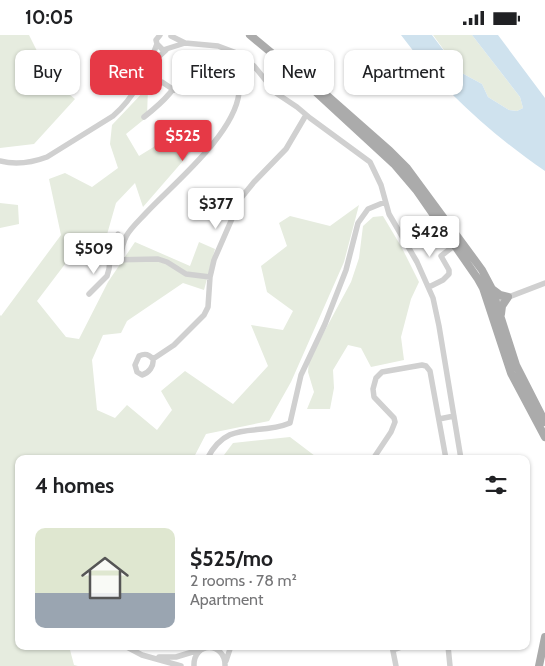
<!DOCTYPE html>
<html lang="en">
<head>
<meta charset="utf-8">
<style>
	:root { --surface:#fff; --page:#f6f6f6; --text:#202124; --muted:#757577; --line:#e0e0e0; --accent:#e63946 }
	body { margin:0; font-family:Cabin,sans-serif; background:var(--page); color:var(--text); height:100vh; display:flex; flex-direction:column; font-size:19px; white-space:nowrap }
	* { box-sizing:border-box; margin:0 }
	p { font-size:16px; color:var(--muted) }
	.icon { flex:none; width:28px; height:28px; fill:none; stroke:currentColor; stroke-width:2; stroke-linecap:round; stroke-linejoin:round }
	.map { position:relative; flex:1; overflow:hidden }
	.details { position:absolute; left:15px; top:420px; width:515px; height:195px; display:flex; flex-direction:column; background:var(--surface); border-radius:10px; box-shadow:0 1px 4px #0004 }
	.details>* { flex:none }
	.guide { position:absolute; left:15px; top:15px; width:515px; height:45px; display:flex; gap:10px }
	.price { position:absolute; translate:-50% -42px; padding:0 11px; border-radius:5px; background:#fff; color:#222; font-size:16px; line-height:32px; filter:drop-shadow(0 1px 2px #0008) }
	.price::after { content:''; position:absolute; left:50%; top:30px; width:15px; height:11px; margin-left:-8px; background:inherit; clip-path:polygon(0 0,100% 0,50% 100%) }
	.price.current { background:var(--accent); color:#fff }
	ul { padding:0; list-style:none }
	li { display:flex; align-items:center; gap:15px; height:125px; padding:0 20px }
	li+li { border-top:1px solid var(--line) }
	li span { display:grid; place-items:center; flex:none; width:140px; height:100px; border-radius:10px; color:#555 }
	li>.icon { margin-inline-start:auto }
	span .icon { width:60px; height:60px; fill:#fffc; stroke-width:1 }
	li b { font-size:21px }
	h2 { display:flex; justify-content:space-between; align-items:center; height:60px; padding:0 20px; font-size:21px }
	.pill { padding:0 18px; border-radius:10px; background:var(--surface); box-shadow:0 1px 4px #0004; font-size:18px; line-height:45px }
	.pill.current { background:var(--accent); color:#fff }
	.status { display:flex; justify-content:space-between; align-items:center; height:35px; padding:0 25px; background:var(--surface); direction:ltr }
	.status svg { height:14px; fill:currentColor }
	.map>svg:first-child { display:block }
	.green { fill:#e6ecdf }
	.water { fill:#cfe2ee }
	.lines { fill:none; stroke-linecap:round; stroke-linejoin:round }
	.minor { stroke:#d0d0d0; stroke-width:5.5 }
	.major { stroke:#ababab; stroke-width:8 }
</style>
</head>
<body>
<div class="status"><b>10:05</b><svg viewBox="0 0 49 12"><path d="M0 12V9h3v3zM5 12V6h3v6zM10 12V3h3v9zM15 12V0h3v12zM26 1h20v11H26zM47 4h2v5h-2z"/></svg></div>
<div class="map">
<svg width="545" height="631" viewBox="0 0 545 631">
	<rect width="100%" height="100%" fill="#fff"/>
	<!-- green -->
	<path class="green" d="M0 0H29L51 44 75 64 34 109 0 113Z
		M433 0H472L520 62 523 73 517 76 509 75 488 62 482 49 460 37Z
		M148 52 147 82 126 99 139 121 178 97 196 111 143 172 135 148 116 168 102 217 78 212 37 266 66 302 79 304 108 247 135 207 190 231 199 207 215 214 204 255 183 248 127 286 121 298 103 300 92 325 97 375 115 383 127 370 157 395 172 375 161 356 185 336 233 369 268 331 251 290 283 295 293 276 267 257 261 231 287 211 279 188 290 181 330 191 359 170 344 227 291 347 269 386 206 399 193 424H19V611H69L74 630 78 631H0V280L1 281 61 200 49 144 65 138 92 152 118 133 110 109 112 90Z
		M0 168 18 170 19 189 0 193Z
		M383 181 402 213 419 247 411 264 401 302 404 325 371 332 361 313 348 310 333 335 334 353 330 374H307L314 357 308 337 309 325 351 247 359 223 363 191 373 182Z
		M290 402 319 424H221L233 408Z"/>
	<!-- water -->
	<path class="water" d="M401 0H432L460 37 482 49 488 62 509 75 517 76 523 73 520 62 472 0H498L545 63V136C491 99 440 53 401 0Z"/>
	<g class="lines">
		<!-- minor -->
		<path class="minor" d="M160 0 156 5 157 9 163 15 185 8 218 11 234 17 254 31 276 58 297 72 310 83 370 127 381 150 389 179 417 227 433 263 439 291 461 424
			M171 1 185 8
			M151 29 166 15
			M141 44 148 47H162L174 55
			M269 50 289 27
			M273 55 293 31
			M144 82C167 64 175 54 189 29
			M0 126C16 130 31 128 47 122L113 81C135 62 147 36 157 9
			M121 224C122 200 130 195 146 178 173 149 234 100 239 58 241 44 237 30 234 17
			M110 225 158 224 167 227 186 239 210 242
			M429 252 443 245 449 239V235L441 221 455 210
			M89 259 107 241 109 234 111 216 118 199
			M493 268 545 248
			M153 324C149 319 145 318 139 321L135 330 137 337 142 340C149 338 154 331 153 324L174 310 204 280 208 272 210 242 214 225 241 163 254 147 286 114 306 80
			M439 384 454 381
			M207 424C228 383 257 402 290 388L301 340 325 289 346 235 358 188 368 174 385 167
			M373 424 391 397 395 387 394 383 374 362 373 354 376 343 382 337 422 330 426 331 430 336 446 424
			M125 611 142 620 181 631
			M392 611 396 631
			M448 611 450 631
			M393 615 405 611
			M159 622H176L199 615
			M226 626 231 611
			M194 631C193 606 226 607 225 631"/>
		<!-- major -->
		<path class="major" d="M250 0 291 34 394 129 417 156 478 244 483 253 511 338 545 402
			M314 49 390 116 407 133 482 235 491 252 516 330 545 387
			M492 254 500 260 508 262 502 271 501 279
			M539 631 545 602"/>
	</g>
</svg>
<b class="price current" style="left:183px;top:127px">$525</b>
<b class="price" style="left:216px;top:195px">$377</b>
<b class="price" style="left:430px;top:223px">$428</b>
<b class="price" style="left:94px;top:240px">$509</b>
<div class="guide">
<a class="pill">Buy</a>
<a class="pill current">Rent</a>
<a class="pill">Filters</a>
<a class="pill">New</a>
<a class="pill">Apartment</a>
</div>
<section class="details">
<h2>4 homes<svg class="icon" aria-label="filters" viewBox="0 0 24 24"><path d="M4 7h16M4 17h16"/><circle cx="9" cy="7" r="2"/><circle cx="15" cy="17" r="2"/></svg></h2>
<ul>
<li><span style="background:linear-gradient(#dfe7d0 65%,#9aa5b1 0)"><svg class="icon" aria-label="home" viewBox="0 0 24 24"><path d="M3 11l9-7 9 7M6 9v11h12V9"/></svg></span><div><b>$525/mo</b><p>2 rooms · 78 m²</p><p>Apartment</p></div></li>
</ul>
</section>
</div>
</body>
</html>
